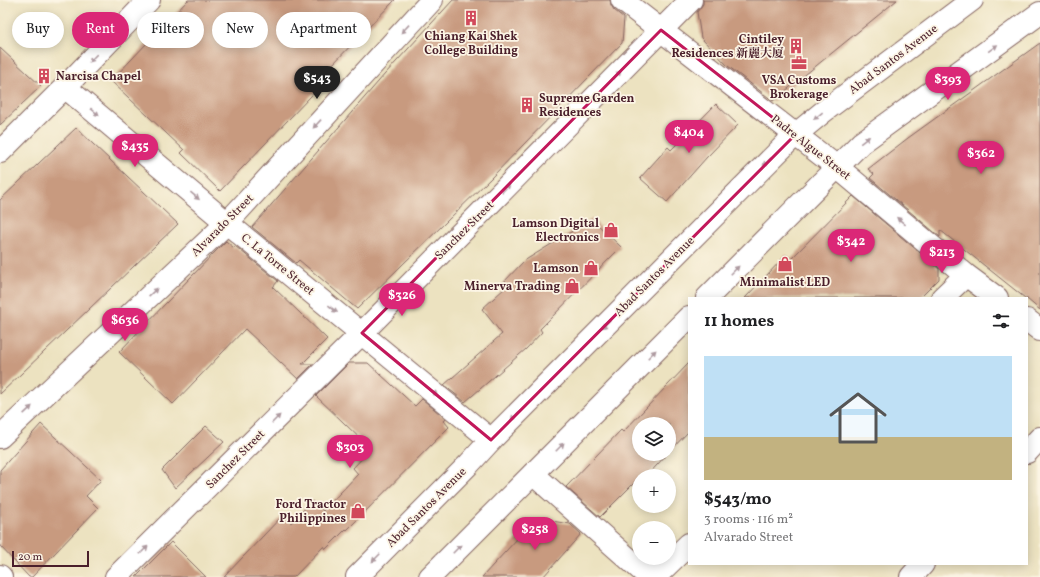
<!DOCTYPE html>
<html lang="en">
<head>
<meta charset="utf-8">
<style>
	:root { --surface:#fff; --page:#f6f6f6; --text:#202124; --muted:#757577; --line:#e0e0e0; --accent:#db2777 }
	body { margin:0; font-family:Vollkorn,"Noto Serif SC",serif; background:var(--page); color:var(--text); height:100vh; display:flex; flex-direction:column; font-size:15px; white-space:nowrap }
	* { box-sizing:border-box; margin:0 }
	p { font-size:13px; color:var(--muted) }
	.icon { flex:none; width:22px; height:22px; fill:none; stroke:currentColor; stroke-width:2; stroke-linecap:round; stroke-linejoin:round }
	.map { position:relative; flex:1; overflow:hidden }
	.panel { position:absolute; left:688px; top:297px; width:340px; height:268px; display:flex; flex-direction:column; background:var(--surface); border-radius:0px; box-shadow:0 2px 10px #0003 }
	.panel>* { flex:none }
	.top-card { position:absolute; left:12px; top:12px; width:380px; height:36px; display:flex; gap:8px }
	.fabs { position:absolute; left:632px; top:417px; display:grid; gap:8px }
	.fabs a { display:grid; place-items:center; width:44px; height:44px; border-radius:50%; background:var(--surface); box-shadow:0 2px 10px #0003; font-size:20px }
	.scale { position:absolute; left:12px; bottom:10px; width:77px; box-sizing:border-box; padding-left:4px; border:2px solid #4a1f2b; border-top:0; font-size:11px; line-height:14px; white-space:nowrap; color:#4a1f2b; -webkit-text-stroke:3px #fcf5e5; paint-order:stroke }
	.price { position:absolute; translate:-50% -34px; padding:0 9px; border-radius:14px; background:var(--accent); color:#fff; font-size:13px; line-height:26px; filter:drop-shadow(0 1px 2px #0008) }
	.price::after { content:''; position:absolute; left:50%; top:24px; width:12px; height:9px; margin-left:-6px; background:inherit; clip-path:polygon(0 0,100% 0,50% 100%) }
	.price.current { background:#222; color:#fff }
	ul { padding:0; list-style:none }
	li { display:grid; align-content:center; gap:8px; height:212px; padding:0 16px }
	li+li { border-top:1px solid var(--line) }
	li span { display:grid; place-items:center; height:124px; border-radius:0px; color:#555 }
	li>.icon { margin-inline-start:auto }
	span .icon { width:72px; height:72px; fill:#fffc; stroke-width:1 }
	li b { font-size:17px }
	h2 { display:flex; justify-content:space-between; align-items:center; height:48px; padding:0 16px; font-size:17px }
	.pill { padding:0 14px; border-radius:18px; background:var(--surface); box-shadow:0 2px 10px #0003; font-size:14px; line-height:36px }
	.pill.current { background:var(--accent); color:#fff }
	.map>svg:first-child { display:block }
	.building { fill:#c89a7f }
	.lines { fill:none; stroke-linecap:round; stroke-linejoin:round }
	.street-casing { stroke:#83635f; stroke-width:24 }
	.secondary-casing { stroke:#83635f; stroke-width:24 }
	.street { stroke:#fff; stroke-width:22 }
	.secondary { stroke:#fff; stroke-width:22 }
	.oneway { fill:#ae9aa0 }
	.marked { fill:none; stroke:#c2185b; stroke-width:3; stroke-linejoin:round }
	.labels { text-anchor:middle; stroke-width:3.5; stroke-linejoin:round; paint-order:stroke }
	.poi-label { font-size:12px; font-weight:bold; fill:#4a1f2b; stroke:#fcf5e5; text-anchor:end }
	.street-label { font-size:12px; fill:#4a1f2b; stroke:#fcf5e5 }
</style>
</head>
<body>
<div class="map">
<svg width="1040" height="577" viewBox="0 0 1040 577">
	<rect width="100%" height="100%" fill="#fcf5e5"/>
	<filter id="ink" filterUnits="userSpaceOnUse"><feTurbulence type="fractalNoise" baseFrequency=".025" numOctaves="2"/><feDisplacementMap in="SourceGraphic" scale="8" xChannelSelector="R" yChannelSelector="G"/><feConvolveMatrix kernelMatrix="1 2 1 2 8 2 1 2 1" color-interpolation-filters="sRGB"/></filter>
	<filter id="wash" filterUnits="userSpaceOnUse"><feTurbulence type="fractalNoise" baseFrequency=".012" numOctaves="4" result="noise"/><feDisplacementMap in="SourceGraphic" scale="16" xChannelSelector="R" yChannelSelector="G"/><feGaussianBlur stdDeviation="0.9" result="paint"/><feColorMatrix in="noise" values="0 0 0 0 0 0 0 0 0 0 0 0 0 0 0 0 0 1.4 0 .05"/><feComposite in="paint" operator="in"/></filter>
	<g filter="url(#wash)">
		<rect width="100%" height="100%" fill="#ece2c0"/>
		<g id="blocks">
			<!-- building -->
			<path class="building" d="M188 0H395L328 69 333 73 220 191 181 153 184 150 111 81Z
				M453 0H610L611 5 614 10 624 18 622 43 491 178 357 309 299 260 296 263 252 227 385 74Z
				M703 0H897L773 101 728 66 701 38 697 12 703 4Z
				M1040 43V310L1027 299V298H1025L940 230V237L870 178 874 174 868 169 908 138Z
				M0 48 41 86 0 125Z
				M716 104 738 125 707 157 667 202 640 178 668 147 671 150Z
				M76 128 178 224 0 394V200Z
				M853 196 939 269V279L920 298H745L786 255 791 259Z
				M592 219 621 247 540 329 542 332 526 349 465 402 444 385 502 334 482 309 506 287 502 284 524 261Z
				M226 241 234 248 235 246 278 281 273 287 327 339 302 364H313L298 379 245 329 173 404 119 352 215 252Z
				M349 363H368L415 406 422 399 446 419 444 421 449 427 347 530 346 529 326 549 324 546 294 577H224L283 515 291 523 312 501 323 511 358 474 353 468 371 449 316 396Z
				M689 363V431L669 452V424H639V454H667L647 476H639V478L600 517 566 487 621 430 623 432Z
				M41 424 101 480 86 496 98 508 32 577H29L0 546V470Z
				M206 426 224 442 175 488 162 470Z
				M540 519 570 524 581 534 543 577H482L530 525Z
				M171 542 206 577H136Z"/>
		</g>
	</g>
	<g filter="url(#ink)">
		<use href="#blocks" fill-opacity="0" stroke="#83635f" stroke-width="1"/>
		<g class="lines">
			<defs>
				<path id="street" d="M622 0 837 167 966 275 997 298
					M65 87 227 223 491 440
					M0 152 65 87 149 0
					M942 298 966 275
					M1027 320 1040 330
					M0 437 227 223 432 0
					M1027 452 1040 438
					M533 474 649 577
					M0 576 1 577
					M116 577 362 333 691 0
					M655 577 689 544
					M911 577 923 564"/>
				<path id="secondary" d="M707 298 861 143 1040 13
					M357 577 469 464 491 440 795 135 823 112 972 0
					M430 577 689 317"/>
			</defs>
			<!-- street casing -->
			<use href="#street" class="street-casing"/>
			<!-- secondary casing -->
			<use href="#secondary" class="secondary-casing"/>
			<!-- street -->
			<use href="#street" class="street"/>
			<!-- secondary -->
			<use href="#secondary" class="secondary"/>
		</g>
		<!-- one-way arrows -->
		<defs><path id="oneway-solid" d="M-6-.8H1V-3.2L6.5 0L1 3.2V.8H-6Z"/></defs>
		<g class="oneway">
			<use href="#oneway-solid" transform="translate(405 29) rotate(133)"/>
			<use href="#oneway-solid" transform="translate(993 48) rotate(-36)"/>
			<use href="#oneway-solid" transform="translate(93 58) rotate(134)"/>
			<use href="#oneway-solid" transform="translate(617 75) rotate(-45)"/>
			<use href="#oneway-solid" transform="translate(95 112) rotate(40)"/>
			<use href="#oneway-solid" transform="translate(818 116) rotate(141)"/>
			<use href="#oneway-solid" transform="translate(317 124) rotate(133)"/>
			<use href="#oneway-solid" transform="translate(865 140) rotate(-37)"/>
			<use href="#oneway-solid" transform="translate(767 162) rotate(135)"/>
			<use href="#oneway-solid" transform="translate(506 188) rotate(-45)"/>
			<use href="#oneway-solid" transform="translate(195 196) rotate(40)"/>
			<use href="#oneway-solid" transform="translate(901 221) rotate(-140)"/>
			<use href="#oneway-solid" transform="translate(735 270) rotate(-45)"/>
			<use href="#oneway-solid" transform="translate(153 292) rotate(-43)"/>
			<use href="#oneway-solid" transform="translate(333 309) rotate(39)"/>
			<use href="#oneway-solid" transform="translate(606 324) rotate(135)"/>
			<use href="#oneway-solid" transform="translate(652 354) rotate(-45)"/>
			<use href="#oneway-solid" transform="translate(433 392) rotate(39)"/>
			<use href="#oneway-solid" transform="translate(28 410) rotate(-43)"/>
			<use href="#oneway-solid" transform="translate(515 416) rotate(135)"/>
			<use href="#oneway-solid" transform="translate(276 419) rotate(-45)"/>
			<use href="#oneway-solid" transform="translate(560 447) rotate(-45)"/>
			<use href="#oneway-solid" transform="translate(457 549) rotate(-45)"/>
			<use href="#oneway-solid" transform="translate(144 550) rotate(-45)"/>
			<use href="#oneway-solid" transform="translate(376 558) rotate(135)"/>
		</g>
	</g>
	<!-- marked area -->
	<path class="marked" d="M661 30 795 135 491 440 362 333Z"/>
	<!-- icons -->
	<defs>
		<symbol id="building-bare" viewBox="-9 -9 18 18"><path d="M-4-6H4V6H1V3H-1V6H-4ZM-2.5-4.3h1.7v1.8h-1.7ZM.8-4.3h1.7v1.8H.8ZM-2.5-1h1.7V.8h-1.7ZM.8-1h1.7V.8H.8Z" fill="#d1495b" stroke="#fcf5e5" stroke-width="2.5" paint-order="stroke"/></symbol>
		<symbol id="office-bare" viewBox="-9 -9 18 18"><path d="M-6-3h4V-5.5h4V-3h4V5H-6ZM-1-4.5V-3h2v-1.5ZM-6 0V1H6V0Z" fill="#d1495b" stroke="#fcf5e5" stroke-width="2.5" paint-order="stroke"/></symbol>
		<symbol id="shop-bare" viewBox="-9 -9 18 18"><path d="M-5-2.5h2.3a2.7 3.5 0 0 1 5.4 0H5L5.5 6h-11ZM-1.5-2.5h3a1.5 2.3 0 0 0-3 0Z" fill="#d1495b" stroke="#fcf5e5" stroke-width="2.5" paint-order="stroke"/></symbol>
	</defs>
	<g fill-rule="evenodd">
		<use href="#building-bare" x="460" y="7" width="22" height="22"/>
		<use href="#building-bare" x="785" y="35" width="22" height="22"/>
		<use href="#office-bare" x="788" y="52" width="22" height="22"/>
		<use href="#building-bare" x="33" y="65" width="22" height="22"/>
		<use href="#building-bare" x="516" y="94" width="22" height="22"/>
		<use href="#shop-bare" x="600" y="219" width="22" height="22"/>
		<use href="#shop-bare" x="774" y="253" width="22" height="22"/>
		<use href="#shop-bare" x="580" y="257" width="22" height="22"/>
		<use href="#shop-bare" x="561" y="275" width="22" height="22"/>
		<use href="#shop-bare" x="347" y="500" width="22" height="22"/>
	</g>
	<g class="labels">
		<!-- poi labels -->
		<g class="poi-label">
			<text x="471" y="40" text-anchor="middle">Chiang Kai Shek<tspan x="471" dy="14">College Building</tspan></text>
			<text x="784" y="43">Cintiley<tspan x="784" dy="14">Residences 新麗大厦</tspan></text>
			<text x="56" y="80" text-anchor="start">Narcisa Chapel</text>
			<text x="799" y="84" text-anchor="middle">VSA Customs<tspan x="799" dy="14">Brokerage</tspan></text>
			<text x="539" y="102" text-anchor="start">Supreme Garden<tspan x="539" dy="14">Residences</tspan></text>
			<text x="599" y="227">Lamson Digital<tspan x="599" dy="14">Electronics</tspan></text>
			<text x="579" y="272">Lamson</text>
			<text x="785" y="286" text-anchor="middle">Minimalist LED</text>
			<text x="560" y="290">Minerva Trading</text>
			<text x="346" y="508">Ford Tractor<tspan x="346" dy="14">Philippines</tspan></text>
		</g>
		<!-- street labels -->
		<g class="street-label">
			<text transform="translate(893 59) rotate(-37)" y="4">Abad Santos Avenue</text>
			<text transform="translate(811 147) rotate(38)" y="4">Padre Algue Street</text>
			<text transform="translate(222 225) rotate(-45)" y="4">Alvarado Street</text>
			<text transform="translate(464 230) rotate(-45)" y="4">Sanchez Street</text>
			<text transform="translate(278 264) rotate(39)" y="4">C. La Torre Street</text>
			<text transform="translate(654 276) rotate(-45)" y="4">Abad Santos Avenue</text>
			<text transform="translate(235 459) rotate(-45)" y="4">Sanchez Street</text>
			<text transform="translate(426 507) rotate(-45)" y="4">Abad Santos Avenue</text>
		</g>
	</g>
</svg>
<div class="fabs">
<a><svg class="icon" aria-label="layers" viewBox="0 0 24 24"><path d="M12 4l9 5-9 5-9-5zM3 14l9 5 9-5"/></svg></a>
<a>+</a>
<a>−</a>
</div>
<div class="scale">20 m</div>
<b class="price current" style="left:317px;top:100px">$543</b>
<b class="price" style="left:948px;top:101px">$393</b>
<b class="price" style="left:689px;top:154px">$404</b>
<b class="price" style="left:135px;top:168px">$435</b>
<b class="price" style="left:981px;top:175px">$362</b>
<b class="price" style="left:851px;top:263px">$342</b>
<b class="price" style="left:942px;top:274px">$213</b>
<b class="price" style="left:402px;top:317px">$326</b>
<b class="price" style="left:125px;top:342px">$636</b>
<b class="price" style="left:350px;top:469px">$303</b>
<b class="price" style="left:535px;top:551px">$258</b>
<div class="top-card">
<a class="pill">Buy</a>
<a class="pill current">Rent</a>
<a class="pill">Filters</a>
<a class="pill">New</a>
<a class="pill">Apartment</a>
</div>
<section class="panel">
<h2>11 homes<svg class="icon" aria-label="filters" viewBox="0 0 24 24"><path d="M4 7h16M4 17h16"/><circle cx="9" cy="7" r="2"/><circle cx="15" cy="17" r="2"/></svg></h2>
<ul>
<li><span style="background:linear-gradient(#bfe0f5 65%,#c2b280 0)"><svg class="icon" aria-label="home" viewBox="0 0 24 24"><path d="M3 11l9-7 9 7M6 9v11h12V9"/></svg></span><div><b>$543/mo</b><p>3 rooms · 116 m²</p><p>Alvarado Street</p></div></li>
</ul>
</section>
</div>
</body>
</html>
